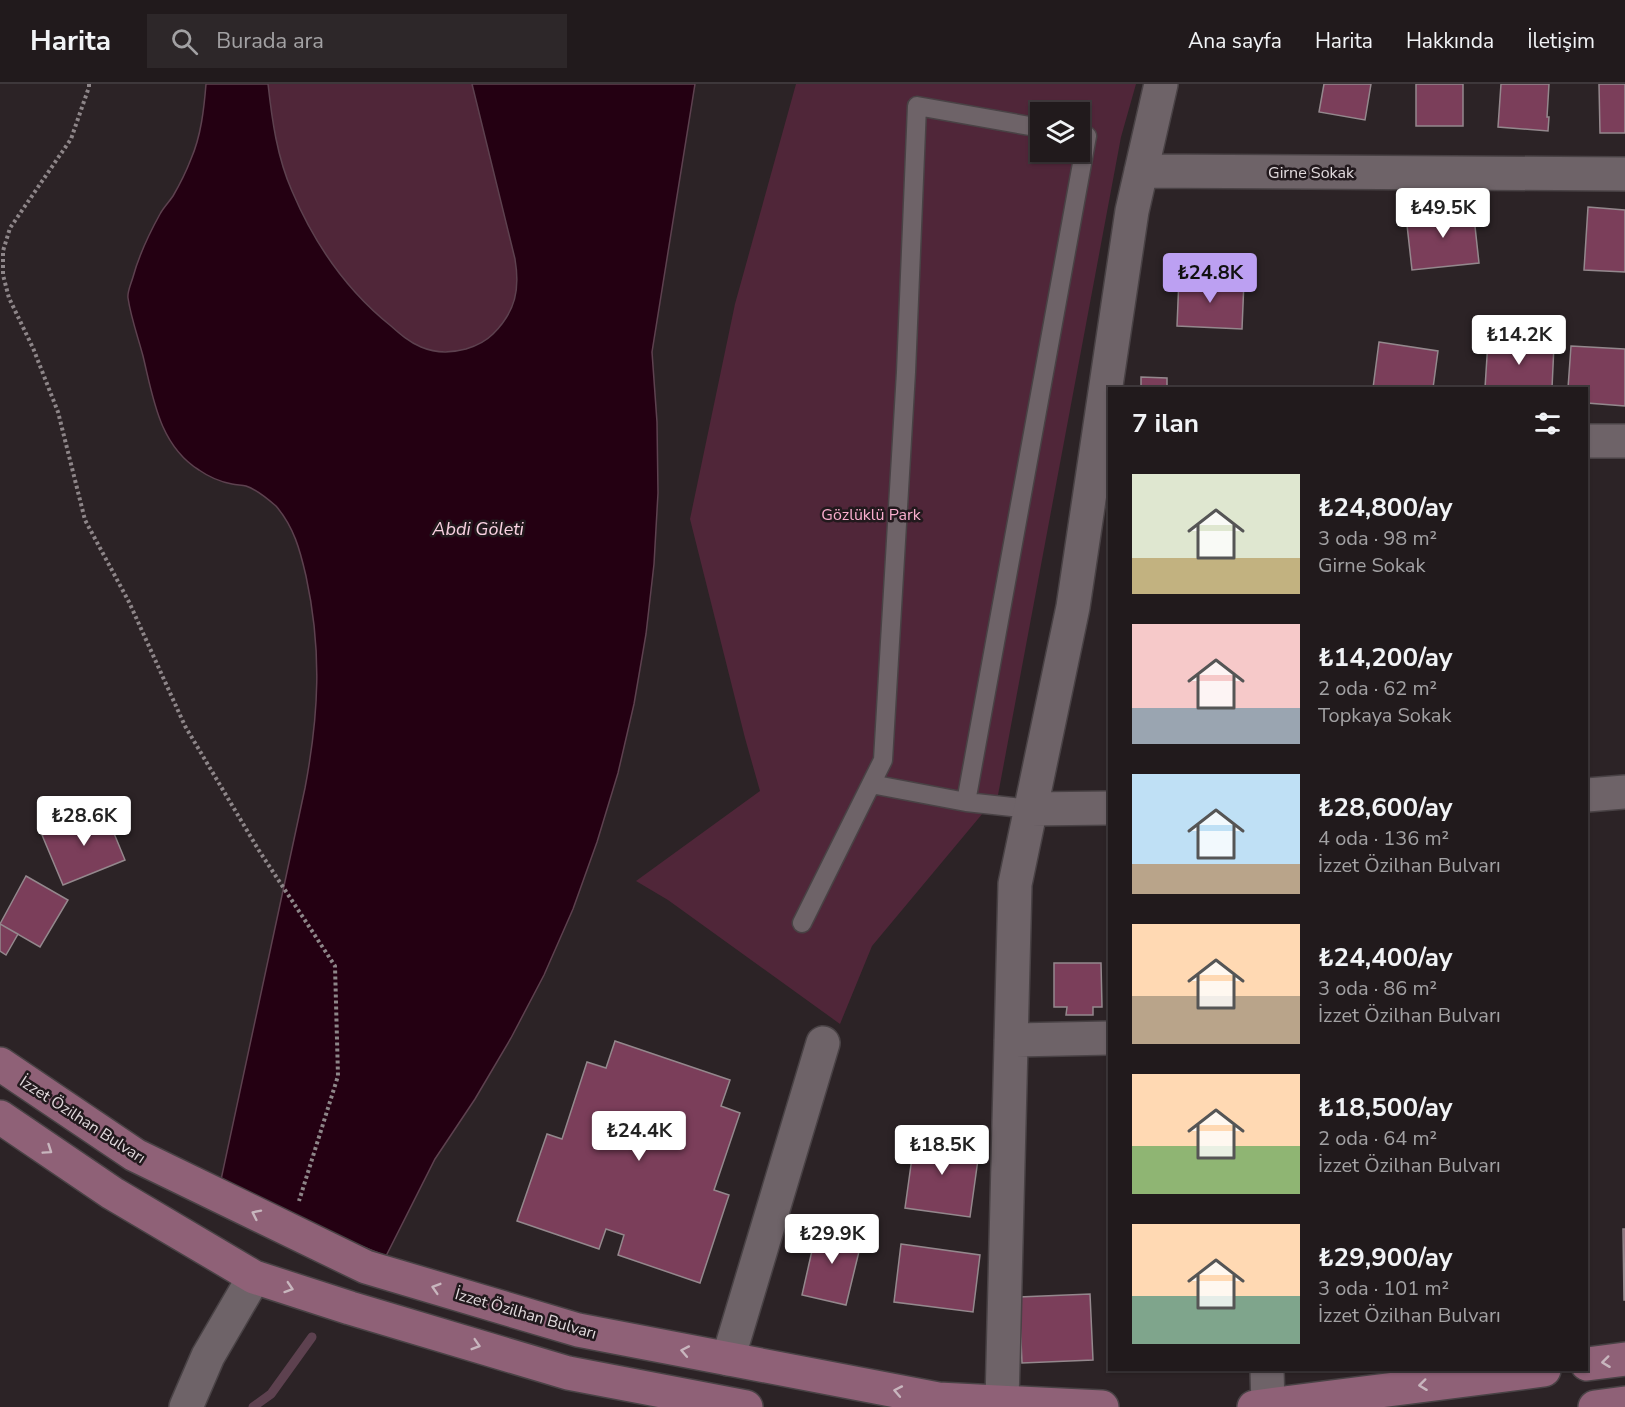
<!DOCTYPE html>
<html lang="tr">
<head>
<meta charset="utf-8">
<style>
	:root { --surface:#211a1c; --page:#2d2729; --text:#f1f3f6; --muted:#a2a1a3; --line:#3e383b; --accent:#bca0f2 }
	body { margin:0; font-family:"Nunito Sans",sans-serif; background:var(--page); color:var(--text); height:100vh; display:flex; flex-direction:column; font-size:22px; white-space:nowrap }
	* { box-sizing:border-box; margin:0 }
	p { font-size:20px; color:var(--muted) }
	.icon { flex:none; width:33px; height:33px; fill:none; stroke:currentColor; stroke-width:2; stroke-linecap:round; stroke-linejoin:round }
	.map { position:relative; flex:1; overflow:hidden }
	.sheet { position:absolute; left:1108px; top:303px; width:480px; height:984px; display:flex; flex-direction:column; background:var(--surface); border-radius:0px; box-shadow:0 2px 4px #0004,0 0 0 2px var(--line) }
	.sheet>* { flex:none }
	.controls { position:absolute; left:1030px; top:18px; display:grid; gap:12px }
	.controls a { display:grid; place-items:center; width:60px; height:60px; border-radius:0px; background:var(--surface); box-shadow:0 2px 4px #0004,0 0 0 2px var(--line); font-size:30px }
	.price { position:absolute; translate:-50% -51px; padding:0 14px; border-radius:6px; background:#fff; color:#222; font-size:20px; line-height:39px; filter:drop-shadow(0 2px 3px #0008) }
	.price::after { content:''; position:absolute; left:50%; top:36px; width:18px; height:14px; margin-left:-9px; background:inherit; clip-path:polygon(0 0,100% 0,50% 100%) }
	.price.current { background:var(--accent); color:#111 }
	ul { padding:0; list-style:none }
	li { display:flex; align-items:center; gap:18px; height:150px; padding:0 24px }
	li span { display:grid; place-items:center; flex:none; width:168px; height:120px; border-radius:0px; color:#555 }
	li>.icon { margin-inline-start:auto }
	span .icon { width:72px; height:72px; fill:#fffc; stroke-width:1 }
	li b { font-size:26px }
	h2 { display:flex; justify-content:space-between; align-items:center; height:72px; padding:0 24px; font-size:26px }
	header { display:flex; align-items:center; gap:36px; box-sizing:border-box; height:84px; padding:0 30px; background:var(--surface); border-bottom:2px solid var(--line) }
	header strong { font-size:28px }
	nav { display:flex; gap:33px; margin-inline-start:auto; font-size:21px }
	.search { width:420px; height:54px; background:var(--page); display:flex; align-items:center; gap:15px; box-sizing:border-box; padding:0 21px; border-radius:0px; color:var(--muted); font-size:22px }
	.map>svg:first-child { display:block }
	.green { fill:#502639; fill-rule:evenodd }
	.water { fill:#240012; stroke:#5d414f; stroke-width:1.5 }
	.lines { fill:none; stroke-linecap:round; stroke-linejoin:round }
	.stream { stroke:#5d414f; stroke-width:9 }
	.building { fill:#7b3e5a; stroke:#94888d; stroke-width:1.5 }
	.service-casing { stroke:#494245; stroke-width:21 }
	.minor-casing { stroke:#494245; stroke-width:36 }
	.secondary-casing { stroke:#494245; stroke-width:36 }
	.path { stroke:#8e8689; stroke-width:4; stroke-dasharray:3 3; stroke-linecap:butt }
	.service { stroke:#6e6368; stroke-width:18 }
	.minor { stroke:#6e6368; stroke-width:33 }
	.secondary { stroke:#8f6177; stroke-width:33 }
	.oneway { stroke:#c8b6be }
	.labels { text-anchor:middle; stroke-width:5; stroke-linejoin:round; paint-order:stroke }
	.street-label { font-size:16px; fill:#e1dadd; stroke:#22191d }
	.park-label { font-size:16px; fill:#faaece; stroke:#22191d }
	.water-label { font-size:18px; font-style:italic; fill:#fbd3e3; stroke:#22191d }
</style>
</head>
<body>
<header>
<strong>Harita</strong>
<div class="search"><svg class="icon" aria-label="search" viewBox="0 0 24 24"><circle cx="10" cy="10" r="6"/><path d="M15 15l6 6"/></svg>Burada ara</div>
<nav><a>Ana sayfa</a><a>Harita</a><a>Hakkında</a><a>İletişim</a></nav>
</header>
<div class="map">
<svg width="1625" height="1323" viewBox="0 0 1625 1323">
	<rect width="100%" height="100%" fill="#2c2326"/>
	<!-- green -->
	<path class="green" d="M268 0H472L515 175C520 205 516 227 493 250 486 257 476 262 466 265 451 269 435 269 421 263 409 258 400 250 391 242 346 206 314 159 292 107 277 73 272 36 268 0Z
		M796 0H1136L1121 53 998 711 872 862 840 940 668 816 636 797 760 707 745 654 690 435 735 220ZM1041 28H1080V68H1041Z"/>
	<!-- water -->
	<path class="water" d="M206 0H268C272 36 277 73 292 107 314 159 346 206 391 242 400 250 409 258 421 263 435 269 451 269 466 265 476 262 486 257 493 250 516 227 520 205 515 175L472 0H695L652 268 657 338 658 409 654 480 646 550 634 620 618 689 597 758 573 825 544 891 511 954 475 1015 435 1075 386 1172 219 1105 305 704C319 630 322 566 306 492 300 466 294 443 276 422 268 415 256 405 246 402 242 401 237 401 232 400 221 398 209 393 199 386 159 361 153 313 143 272 138 253 131 234 128 214 127 208 131 200 133 193 139 171 149 150 160 130 163 124 169 118 173 112 180 100 186 88 191 75 201 52 204 25 206 0Z"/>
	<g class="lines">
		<!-- stream -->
		<path class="stream" d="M253 1323 271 1310 312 1253"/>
	</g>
	<!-- building -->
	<path class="building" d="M1324 0H1371L1365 36 1319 28Z
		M1416 0H1463V42H1416Z
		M1501 0H1549L1547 33H1549L1548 47 1498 43Z
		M1599 0H1625V49H1600Z
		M1588 123 1625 126V188L1584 186Z
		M1473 124 1479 179 1412 186 1406 132Z
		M1179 194 1244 197 1242 245 1177 242Z
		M1488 257 1554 261 1552 304H1485Z
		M1379 258 1438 267 1433 304H1373Z
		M1571 262 1625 265V322L1587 319V304H1568Z
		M1141 293 1167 294V304H1141Z
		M104 725 125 776 63 801 42 751Z
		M26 792 68 816 40 863 0 840Z
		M0 840 18 850 6 871 0 867Z
		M1054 879H1101L1102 923H1093V931H1066L1067 923H1054Z
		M615 957 730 996 721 1022 740 1029 714 1106 729 1111 700 1199 618 1171 624 1151 606 1145 599 1165 517 1137 547 1050 562 1055 587 978 606 984Z
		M915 1052 980 1061 970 1133 905 1124Z
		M818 1140 863 1151 846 1221 802 1211Z
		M1623 1145H1625V1216H1624Z
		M901 1160 980 1171 973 1228 894 1218Z
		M1090 1210 1093 1276 1022 1279 1019 1213Z"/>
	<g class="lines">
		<defs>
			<path id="service" d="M871 700 966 718 1031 725
				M966 718 1087 52 1080 50
				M802 839 883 676 906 288 917 22 1041 44"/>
			<path id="minor" d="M1141 87 1625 90
				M1587 357H1625
				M1587 711 1625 708
				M1031 725 1110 724
				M1011 956 1110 954
				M728 1275 823 959
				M1267 1286 1268 1321
				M1002 1318 1015 800 1073 523 1132 127 1161 0
				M186 1323 208 1272 254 1193"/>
			<path id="secondary" d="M0 980 135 1071 366 1183 578 1246 938 1315 1102 1323
				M0 1033 112 1109 254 1193 350 1224 568 1289 746 1323
				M1587 1280 1625 1275
				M1254 1323 1544 1286
				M1595 1323 1625 1319"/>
		</defs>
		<!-- service casing -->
		<use href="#service" class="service-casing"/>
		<!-- minor casing -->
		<use href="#minor" class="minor-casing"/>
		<!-- secondary casing -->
		<use href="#secondary" class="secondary-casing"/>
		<!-- path -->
		<path class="path" d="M89 0V3L71 55 10 144 3 167V191L9 214 33 264 58 328 85 436 129 518 185 642 258 765 335 882 338 992 299 1117"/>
		<!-- service -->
		<use href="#service" class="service"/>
		<!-- minor -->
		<use href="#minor" class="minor"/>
		<!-- secondary -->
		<use href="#secondary" class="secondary"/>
	</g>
	<!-- one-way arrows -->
	<defs><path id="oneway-chevron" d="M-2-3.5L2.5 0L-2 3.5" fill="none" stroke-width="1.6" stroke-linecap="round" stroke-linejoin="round" transform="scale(1.5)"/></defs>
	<g class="oneway">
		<use href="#oneway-chevron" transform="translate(48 1066) rotate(34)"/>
		<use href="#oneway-chevron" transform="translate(256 1130) rotate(-154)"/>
		<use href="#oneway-chevron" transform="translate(289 1204) rotate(18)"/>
		<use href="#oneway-chevron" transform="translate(436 1204) rotate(-163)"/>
		<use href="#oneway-chevron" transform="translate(476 1261) rotate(17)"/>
		<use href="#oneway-chevron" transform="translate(685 1267) rotate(-169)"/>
		<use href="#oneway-chevron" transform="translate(1606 1278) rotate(173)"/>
		<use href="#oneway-chevron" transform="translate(1423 1301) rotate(173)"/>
		<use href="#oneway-chevron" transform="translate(898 1307) rotate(-169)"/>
	</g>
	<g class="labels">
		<!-- street labels -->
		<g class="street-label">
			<text x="1311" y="94">Girne Sokak</text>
			<text transform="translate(83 1035) rotate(33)" y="6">İzzet Özilhan Bulvarı</text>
			<text transform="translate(526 1229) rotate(16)" y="6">İzzet Özilhan Bulvarı</text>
		</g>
		<!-- park labels -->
		<g class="park-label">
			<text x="871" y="436">Gözlüklü Park</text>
		</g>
		<!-- water labels -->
		<g class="water-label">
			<text x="478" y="451">Abdi Göleti</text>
		</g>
	</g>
</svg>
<div class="controls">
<a><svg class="icon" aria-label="layers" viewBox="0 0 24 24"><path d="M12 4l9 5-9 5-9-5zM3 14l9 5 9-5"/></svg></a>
</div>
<b class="price" style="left:1443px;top:155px">₺49.5K</b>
<b class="price current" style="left:1210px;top:220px">₺24.8K</b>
<b class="price" style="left:1519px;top:282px">₺14.2K</b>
<b class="price" style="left:84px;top:763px">₺28.6K</b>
<b class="price" style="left:639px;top:1078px">₺24.4K</b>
<b class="price" style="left:942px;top:1092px">₺18.5K</b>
<b class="price" style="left:832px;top:1181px">₺29.9K</b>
<section class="sheet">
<h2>7 ilan<svg class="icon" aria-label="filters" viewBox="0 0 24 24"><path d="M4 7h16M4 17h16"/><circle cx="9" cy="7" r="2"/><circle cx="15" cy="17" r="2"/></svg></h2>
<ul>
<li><span style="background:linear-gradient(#dfe7d0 70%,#c2b280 0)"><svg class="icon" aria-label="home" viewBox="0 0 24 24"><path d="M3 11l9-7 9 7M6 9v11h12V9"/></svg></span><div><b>₺24,800/ay</b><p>3 oda · 98 m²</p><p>Girne Sokak</p></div></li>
<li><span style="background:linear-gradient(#f6c9c9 70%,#9aa5b1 0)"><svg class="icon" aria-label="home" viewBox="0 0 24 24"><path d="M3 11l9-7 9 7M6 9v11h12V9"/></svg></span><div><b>₺14,200/ay</b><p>2 oda · 62 m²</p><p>Topkaya Sokak</p></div></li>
<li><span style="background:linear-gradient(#bfe0f5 75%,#b9a48a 0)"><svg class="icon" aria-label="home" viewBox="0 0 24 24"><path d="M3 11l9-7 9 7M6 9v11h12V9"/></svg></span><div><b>₺28,600/ay</b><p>4 oda · 136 m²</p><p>İzzet Özilhan Bulvarı</p></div></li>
<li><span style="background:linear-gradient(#ffd9b3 60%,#b9a48a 0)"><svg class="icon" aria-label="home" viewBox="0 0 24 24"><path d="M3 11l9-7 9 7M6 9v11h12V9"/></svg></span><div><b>₺24,400/ay</b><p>3 oda · 86 m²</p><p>İzzet Özilhan Bulvarı</p></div></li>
<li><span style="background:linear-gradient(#ffd9b3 60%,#8fb573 0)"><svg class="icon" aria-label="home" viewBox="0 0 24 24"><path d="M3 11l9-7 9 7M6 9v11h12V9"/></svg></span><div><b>₺18,500/ay</b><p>2 oda · 64 m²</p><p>İzzet Özilhan Bulvarı</p></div></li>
<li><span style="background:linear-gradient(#ffd9b3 60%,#7fa58c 0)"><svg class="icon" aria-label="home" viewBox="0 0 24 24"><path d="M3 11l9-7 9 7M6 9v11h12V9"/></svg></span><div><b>₺29,900/ay</b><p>3 oda · 101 m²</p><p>İzzet Özilhan Bulvarı</p></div></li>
</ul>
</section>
</div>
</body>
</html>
